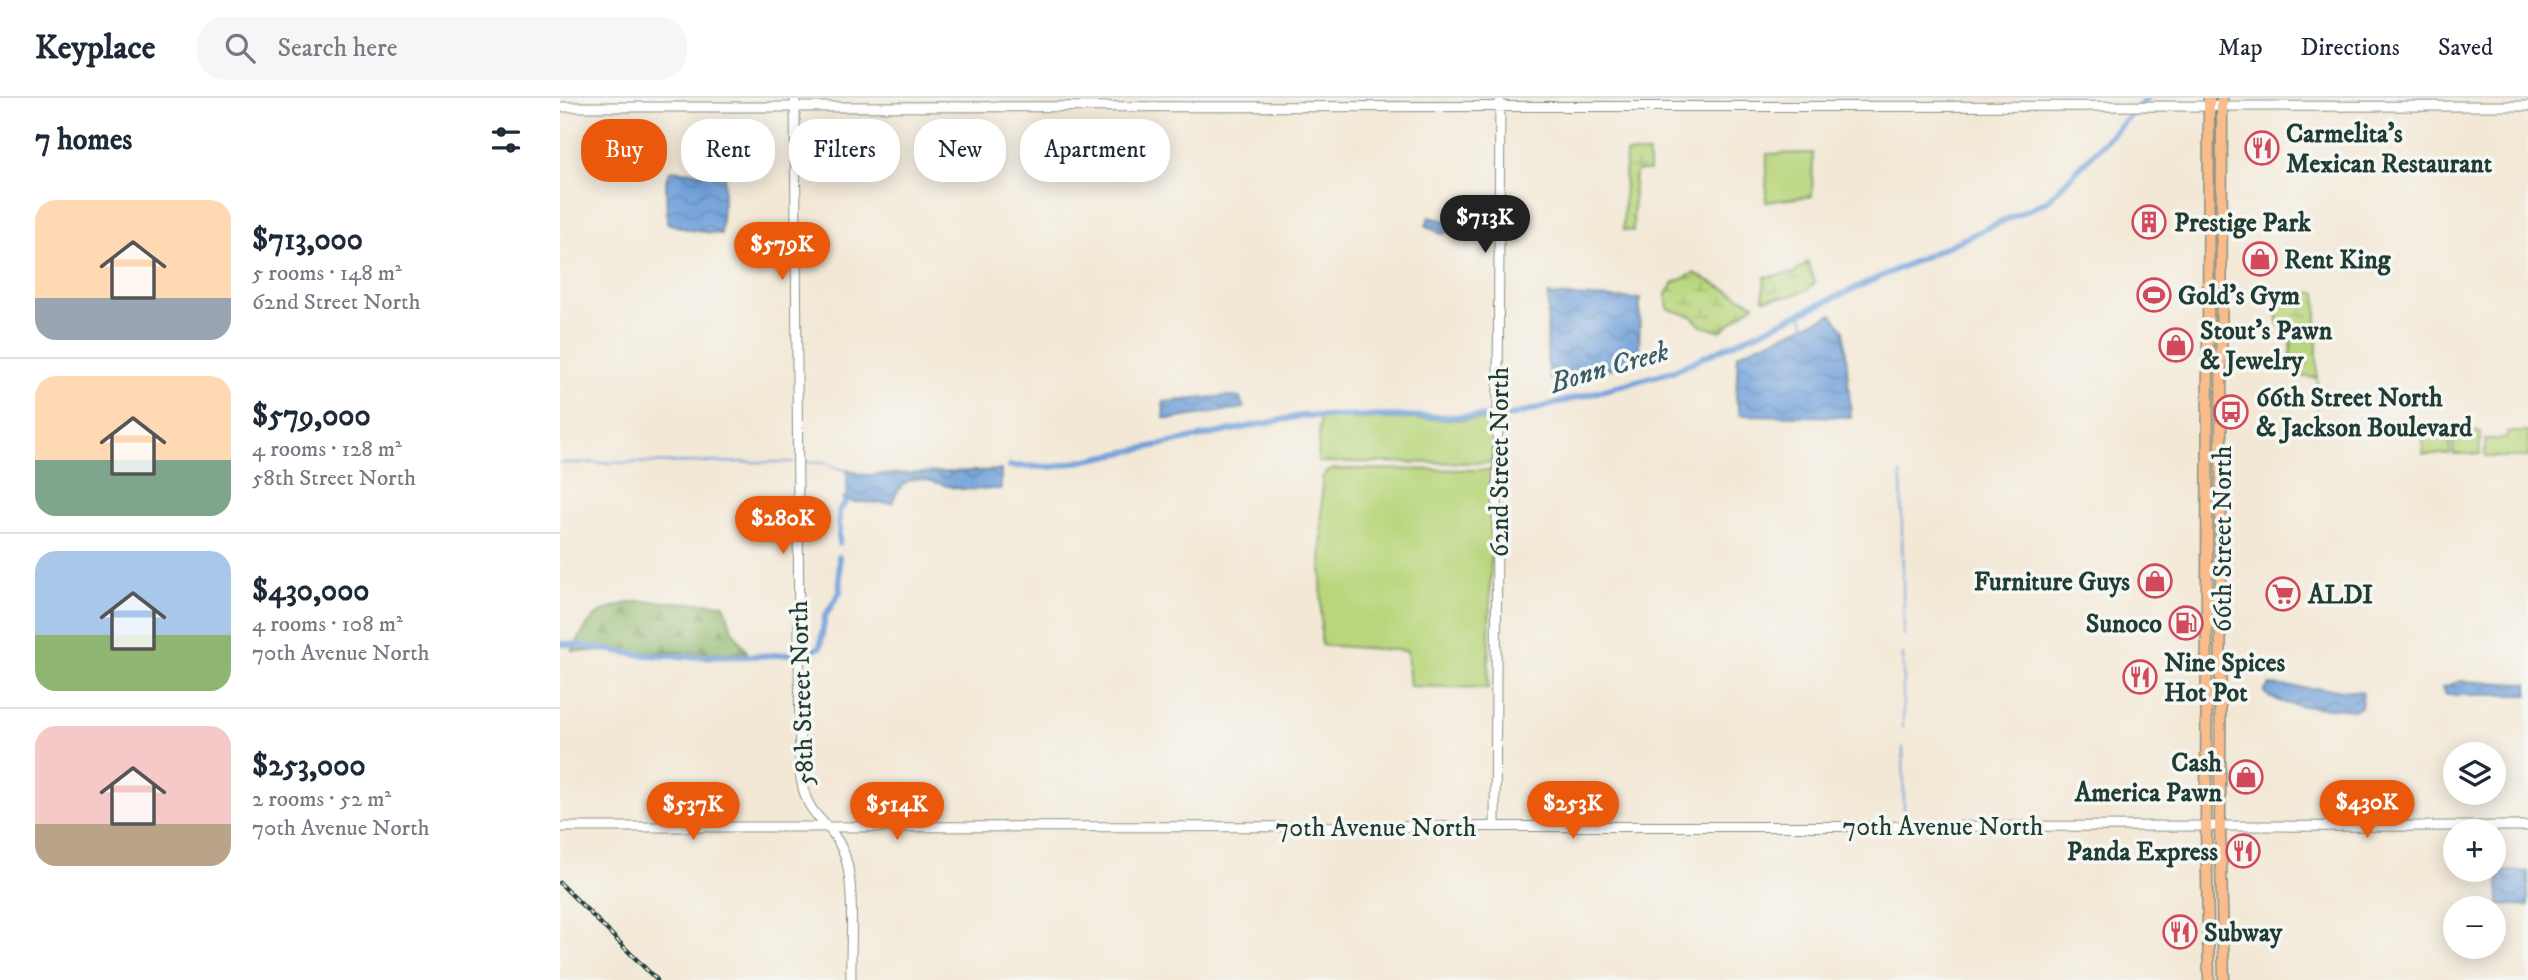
<!DOCTYPE html>
<html lang="en">
<head>
<meta charset="utf-8">
<style>
	:root { --surface:#fff; --page:#f6f6f7; --text:#1f2937; --muted:#747a83; --line:#e0e1e3; --accent:#ea580c }
	body { margin:0; font-family:"IM FELL DW Pica",serif; background:var(--page); color:var(--text); height:100vh; display:flex; flex-direction:column; font-size:26px; white-space:nowrap }
	* { box-sizing:border-box; margin:0 }
	p { font-size:23px; color:var(--muted) }
	.icon { flex:none; width:38px; height:38px; fill:none; stroke:currentColor; stroke-width:2; stroke-linecap:round; stroke-linejoin:round }
	.map { position:relative; flex:1; overflow:hidden }
	.panel { display:flex; flex-direction:column; background:var(--surface); width:560px }
	.panel>* { flex:none }
	.hud { position:absolute; left:21px; top:21px; width:665px; height:63px; display:flex; gap:14px }
	.controls { position:absolute; left:1883px; top:644px; display:grid; gap:14px }
	.controls a { display:grid; place-items:center; width:63px; height:63px; border-radius:50%; background:var(--surface); box-shadow:0 4px 18px #0003; font-size:35px }
	.price { position:absolute; translate:-50% -60px; padding:0 16px; border-radius:24px; background:var(--accent); color:#fff; font-size:23px; line-height:46px; filter:drop-shadow(0 2px 4px #0008) }
	.price::after { content:''; position:absolute; left:50%; top:42px; width:21px; height:16px; margin-left:-10px; background:inherit; clip-path:polygon(0 0,100% 0,50% 100%) }
	.price.current { background:#222; color:#fff }
	ul { padding:0; list-style:none }
	li { display:flex; align-items:center; gap:21px; height:175px; padding:0 35px }
	li+li { border-top:2px solid var(--line) }
	li span { display:grid; place-items:center; flex:none; width:196px; height:140px; border-radius:21px; color:#555 }
	li>.icon { margin-inline-start:auto }
	span .icon { width:84px; height:84px; fill:#fffc; stroke-width:1 }
	li b { font-size:30px }
	h2 { display:flex; justify-content:space-between; align-items:center; height:84px; padding:0 35px; font-size:30px }
	.chip { padding:0 24px; border-radius:28px; background:var(--surface); box-shadow:0 4px 18px #0003; font-size:24px; line-height:63px }
	.chip.current { background:var(--accent); color:#fff }
	header { display:flex; align-items:center; gap:42px; box-sizing:border-box; height:98px; padding:0 35px; background:var(--surface); border-bottom:2px solid var(--line) }
	header strong { font-size:33px }
	nav { display:flex; gap:38px; margin-inline-start:auto; font-size:24px }
	.search { width:490px; height:63px; background:var(--page); display:flex; align-items:center; gap:18px; box-sizing:border-box; padding:0 24px; border-radius:28px; color:var(--muted); font-size:26px }
	main { display:flex; flex:1; min-height:0 }
	.map>svg:first-child { display:block }
	.green { fill:#b9d67c; stroke:#6c8a58; stroke-width:2 }
	.forest { fill:url(#forest-firs); stroke:#587a50; stroke-width:2 }
	.wetland { fill:url(#wetland-marsh); stroke:#6c8a58; stroke-width:2 }
	.water { fill:url(#water-waves); stroke:#486e87; stroke-width:2 }
	.lines { fill:none; stroke-linecap:round; stroke-linejoin:round }
	.stream { stroke:#71a0da; stroke-width:2 }
	.canal { stroke:#71a0da; stroke-width:6 }
	.tertiary-casing { stroke:#899285; stroke-width:11 }
	.primary-casing { stroke:#899285; stroke-width:13 }
	.tertiary { stroke:#fff; stroke-width:9 }
	.primary { stroke:#f9bc8a; stroke-width:10 }
	.rail-casing { stroke:#1f3d34; stroke-width:4.5 }
	.rail { stroke:#f6f6f2; stroke-width:2; stroke-dasharray:5; stroke-linecap:butt }
	.labels { text-anchor:middle; stroke-width:7; stroke-linejoin:round; paint-order:stroke }
	.poi-label { font-size:26px; font-weight:bold; fill:#1f3d34; stroke:#f6f6f2; text-anchor:start }
	.street-label { font-size:26px; fill:#1f3d34; stroke:#f6f6f2 }
	.water-label { font-size:28px; font-style:italic; fill:#385b66; stroke:#f6f6f2 }
</style>
</head>
<body>
<header>
<strong>Keyplace</strong>
<div class="search"><svg class="icon" aria-label="search" viewBox="0 0 24 24"><circle cx="10" cy="10" r="6"/><path d="M15 15l6 6"/></svg>Search here</div>
<nav><a>Map</a><a>Directions</a><a>Saved</a></nav>
</header>
<main>
<section class="panel">
<h2>7 homes<svg class="icon" aria-label="filters" viewBox="0 0 24 24"><path d="M4 7h16M4 17h16"/><circle cx="9" cy="7" r="2"/><circle cx="15" cy="17" r="2"/></svg></h2>
<ul>
<li><span style="background:linear-gradient(#ffd9b3 70%,#9aa5b1 0)"><svg class="icon" aria-label="home" viewBox="0 0 24 24"><path d="M3 11l9-7 9 7M6 9v11h12V9"/></svg></span><div><b>$713,000</b><p>5 rooms · 148 m²</p><p>62nd Street North</p></div></li>
<li><span style="background:linear-gradient(#ffd9b3 60%,#7fa58c 0)"><svg class="icon" aria-label="home" viewBox="0 0 24 24"><path d="M3 11l9-7 9 7M6 9v11h12V9"/></svg></span><div><b>$579,000</b><p>4 rooms · 128 m²</p><p>58th Street North</p></div></li>
<li><span style="background:linear-gradient(#a9c7e8 60%,#8fb573 0)"><svg class="icon" aria-label="home" viewBox="0 0 24 24"><path d="M3 11l9-7 9 7M6 9v11h12V9"/></svg></span><div><b>$430,000</b><p>4 rooms · 108 m²</p><p>70th Avenue North</p></div></li>
<li><span style="background:linear-gradient(#f6c9c9 70%,#b9a48a 0)"><svg class="icon" aria-label="home" viewBox="0 0 24 24"><path d="M3 11l9-7 9 7M6 9v11h12V9"/></svg></span><div><b>$253,000</b><p>2 rooms · 52 m²</p><p>70th Avenue North</p></div></li>
</ul>
</section>
<div class="map">
<svg width="1968" height="882" viewBox="0 0 1968 882">
	<defs>
		<pattern id="forest-firs" width="22" height="20" patternUnits="userSpaceOnUse" patternTransform="scale(1.75)"><rect width="22" height="20" fill="#92b76c"/><path d="M5 1l3.5 6h-7zM16 11l3.5 6h-7z" fill="#77965a"/></pattern>
		<pattern id="wetland-marsh" width="20" height="14" patternUnits="userSpaceOnUse" patternTransform="scale(1.75)"><rect width="20" height="14" fill="#b9d67c"/><path d="M1 5h8M5 5V1M11 12h8M15 12V8" fill="none" stroke="#96af66"/></pattern>
		<pattern id="water-waves" width="16" height="10" patternUnits="userSpaceOnUse" patternTransform="scale(1.75)"><rect width="16" height="10" fill="#71a0da"/><path d="M0 5q4-4 8 0t8 0" fill="none" stroke="#5c84b2"/></pattern>
	</defs>
	<rect width="100%" height="100%" fill="#f6f6f2"/>
	<filter id="ink" filterUnits="userSpaceOnUse"><feTurbulence type="fractalNoise" baseFrequency=".0143" numOctaves="2"/><feDisplacementMap in="SourceGraphic" scale="14" xChannelSelector="R" yChannelSelector="G"/><feConvolveMatrix kernelMatrix="1 2 1 2 8 2 1 2 1" color-interpolation-filters="sRGB"/></filter>
	<filter id="wash" filterUnits="userSpaceOnUse"><feTurbulence type="fractalNoise" baseFrequency=".00686" numOctaves="4" result="noise"/><feDisplacementMap in="SourceGraphic" scale="28" xChannelSelector="R" yChannelSelector="G"/><feGaussianBlur stdDeviation="1.57" result="paint"/><feColorMatrix in="noise" values="0 0 0 0 0 0 0 0 0 0 0 0 0 0 0 0 0 1.4 0 .05"/><feComposite in="paint" operator="in"/></filter>
	<g filter="url(#wash)">
		<rect width="100%" height="100%" fill="#f3e8d6"/>
		<!-- green -->
		<path class="green" d="M1253 55 1252 98 1206 104 1207 56Z
			M760 320 935 322 933 365 758 364Z
			M1863 334H1889L1890 356H1863Z
			M1893 334H1920V356H1893Z
			M1947 334H1968V359H1925V341H1946Z
			M774 371 933 372 928 590 850 588 847 553 761 547 762 382 765 375Z"/>
		<!-- forest -->
		<path class="forest" d="M81 503 164 506 172 532 188 555 12 553C32 515 39 510 81 503Z"/>
		<!-- wetland -->
		<path class="wetland" d="M1066 55H1089V73H1077L1074 82 1073 133 1063 132Z
			M1248 164 1255 185 1247 192 1231 198 1203 201 1205 179 1234 175Z
			M1134 175 1194 206 1161 233 1141 228 1131 218 1108 211 1106 196 1113 185Z
			M1713 194 1757 195V311V280L1736 278 1730 272 1732 231 1719 227Z"/>
		<!-- water -->
		<path class="water" d="M111 72 165 77 161 136 130 132 107 125 106 81Z
			M896 115 903 121 897 133 881 136 866 128 869 119 886 123Z
			M988 197 1080 201 1079 261 1016 282H991L987 262Z
			M1272 216 1284 232 1291 319 1180 317 1176 300 1178 256Z
			M666 298 680 300 684 310 612 321 604 320 603 304Z
			M287 372 305 377 441 372V391C428 391 415 392 402 391 373 388 348 363 332 405L292 404 283 401 287 397Z
			M1901 583 1968 586V597H1886L1883 589Z
			M1709 587 1793 593 1803 594 1801 609 1793 612C1772 609 1716 611 1704 594Z
			M1938 773H1968V808L1939 806Z"/>
		<g class="lines">
			<!-- stream -->
			<path class="stream" d="M1241 215 1246 228
				M243 364 264 365 286 373
				M0 365 233 364
				M1341 376 1344 537
				M1343 556V630
				M1343 649 1344 713"/>
			<!-- canal -->
			<path class="canal" d="M450 368 493 369 741 318 947 319 1113 273 1487 103 1587 0
				M279 445V413L285 405
				M0 546C26 546 50 553 76 556 104 559 241 562 260 549L265 518 280 494 279 459"/>
		</g>
	</g>
	<g filter="url(#ink)">
		<g class="lines">
			<defs>
				<path id="tertiary" d="M235 0 240 675C247 725 268 718 283 753 296 782 290 849 291 882
					M0 9 1968 8
					M0 729 1968 728
					M935 729 940 0"/>
				<path id="primary" d="M1649 0 1646 728 1649 882
					M1662 0 1660 728 1664 882"/>
			</defs>
			<!-- tertiary casing -->
			<use href="#tertiary" class="tertiary-casing"/>
			<!-- primary casing -->
			<use href="#primary" class="primary-casing"/>
			<!-- tertiary -->
			<use href="#tertiary" class="tertiary"/>
			<!-- primary -->
			<use href="#primary" class="primary"/>
			<defs>
				<path id="rail" d="M0 785 97 882"/>
			</defs>
			<!-- rail casing -->
			<use href="#rail" class="rail-casing"/>
			<!-- rail -->
			<use href="#rail" class="rail"/>
		</g>
	</g>
	<!-- icons -->
	<defs>
		<symbol id="restaurant-ring" viewBox="-11 -11 22 22"><circle r="9.5" fill="#f6f6f2" stroke="#d1495b" stroke-width="1.5"/><path d="M-5-6h1v4h1v-4h1v4h1v-4h1v5L-1.5 .5V6h-2V.5L-5-1ZM5-6V6H3V1.5H1.5Q1.5-4 5-6Z" fill="#d1495b"/></symbol>
		<symbol id="building-ring" viewBox="-11 -11 22 22"><circle r="9.5" fill="#f6f6f2" stroke="#d1495b" stroke-width="1.5"/><path d="M-4-6H4V6H1V3H-1V6H-4ZM-2.5-4.3h1.7v1.8h-1.7ZM.8-4.3h1.7v1.8H.8ZM-2.5-1h1.7V.8h-1.7ZM.8-1h1.7V.8H.8Z" fill="#d1495b"/></symbol>
		<symbol id="shop-ring" viewBox="-11 -11 22 22"><circle r="9.5" fill="#f6f6f2" stroke="#d1495b" stroke-width="1.5"/><path d="M-5-2.5h2.3a2.7 3.5 0 0 1 5.4 0H5L5.5 6h-11ZM-1.5-2.5h3a1.5 2.3 0 0 0-3 0Z" fill="#d1495b"/></symbol>
		<symbol id="stadium-ring" viewBox="-11 -11 22 22"><circle r="9.5" fill="#f6f6f2" stroke="#d1495b" stroke-width="1.5"/><path d="M0-5a6.5 5 0 1 0 0 10a6.5 5 0 1 0 0-10ZM-3.5-1.8h7v3.6h-7Z" fill="#d1495b"/></symbol>
		<symbol id="bus-ring" viewBox="-11 -11 22 22"><circle r="9.5" fill="#f6f6f2" stroke="#d1495b" stroke-width="1.5"/><path d="M-5-6H5V4H4V6H2V4H-2V6H-4V4H-5ZM-3.5-4V0h7V-4ZM-3.5 1.2v1.5H-2V1.2ZM2 1.2v1.5H3.5V1.2Z" fill="#d1495b"/></symbol>
		<symbol id="supermarket-ring" viewBox="-11 -11 22 22"><circle r="9.5" fill="#f6f6f2" stroke="#d1495b" stroke-width="1.5"/><path d="M-6-5.5h2.5l.6 2H6L4.5 2H-2.5L-4.4-4H-6ZM-1.5 3.2a1.3 1.3 0 1 0 .1 0ZM3 3.2a1.3 1.3 0 1 0 .1 0Z" fill="#d1495b"/></symbol>
		<symbol id="fuel-ring" viewBox="-11 -11 22 22"><circle r="9.5" fill="#f6f6f2" stroke="#d1495b" stroke-width="1.5"/><path d="M-5.5-6h7V0h2V4h1.3V-2.5L3-4.5l.8-.8L6-3V5H2.5V1h-1V6h-7ZM-4.2-4.7v3.2H.2V-4.7Z" fill="#d1495b"/></symbol>
	</defs>
	<g fill-rule="evenodd">
		<use href="#restaurant-ring" x="1683" y="31" width="38" height="38"/>
		<use href="#building-ring" x="1570" y="105" width="38" height="38"/>
		<use href="#shop-ring" x="1681" y="142" width="38" height="38"/>
		<use href="#stadium-ring" x="1575" y="178" width="38" height="38"/>
		<use href="#shop-ring" x="1597" y="228" width="38" height="38"/>
		<use href="#bus-ring" x="1652" y="295" width="38" height="38"/>
		<use href="#shop-ring" x="1576" y="464" width="38" height="38"/>
		<use href="#supermarket-ring" x="1704" y="477" width="38" height="38"/>
		<use href="#fuel-ring" x="1607" y="506" width="38" height="38"/>
		<use href="#restaurant-ring" x="1561" y="560" width="38" height="38"/>
		<use href="#shop-ring" x="1667" y="660" width="38" height="38"/>
		<use href="#restaurant-ring" x="1664" y="734" width="38" height="38"/>
		<use href="#restaurant-ring" x="1601" y="815" width="38" height="38"/>
	</g>
	<g class="labels">
		<!-- poi labels -->
		<g class="poi-label">
			<text x="1726" y="44">Carmelita's<tspan x="1726" dy="30">Mexican Restaurant</tspan></text>
			<text x="1614" y="133">Prestige Park</text>
			<text x="1724" y="170">Rent King</text>
			<text x="1618" y="206">Gold's Gym</text>
			<text x="1640" y="241">Stout's Pawn<tspan x="1640" dy="30">&amp; Jewelry</tspan></text>
			<text x="1696" y="308">66th Street North<tspan x="1696" dy="30">&amp; Jackson Boulevard</tspan></text>
			<text x="1570" y="492" text-anchor="end">Furniture Guys</text>
			<text x="1748" y="505">ALDI</text>
			<text x="1602" y="534" text-anchor="end">Sunoco</text>
			<text x="1604" y="573">Nine Spices<tspan x="1604" dy="30">Hot Pot</tspan></text>
			<text x="1662" y="673" text-anchor="end">Cash<tspan x="1662" dy="30">America Pawn</tspan></text>
			<text x="1658" y="762" text-anchor="end">Panda Express</text>
			<text x="1644" y="843">Subway</text>
		</g>
		<!-- street labels -->
		<g class="street-label">
			<text transform="translate(939 364) rotate(-90)" y="9">62nd Street North</text>
			<text transform="translate(1662 441) rotate(-90)" y="9">66th Street North</text>
			<text transform="translate(241 595) rotate(-92)" y="9">58th Street North</text>
			<text x="1383" y="737">70th Avenue North</text>
			<text x="816" y="738">70th Avenue North</text>
		</g>
		<!-- water labels -->
		<g class="water-label">
			<text transform="translate(1049 268) rotate(-16)" y="10">Bonn Creek</text>
		</g>
	</g>
</svg>
<div class="controls">
<a><svg class="icon" aria-label="layers" viewBox="0 0 24 24"><path d="M12 4l9 5-9 5-9-5zM3 14l9 5 9-5"/></svg></a>
<a>+</a>
<a>−</a>
</div>
<b class="price current" style="left:925px;top:157px">$713K</b>
<b class="price" style="left:222px;top:184px">$579K</b>
<b class="price" style="left:223px;top:458px">$280K</b>
<b class="price" style="left:1807px;top:742px">$430K</b>
<b class="price" style="left:1013px;top:743px">$253K</b>
<b class="price" style="left:133px;top:744px">$537K</b>
<b class="price" style="left:337px;top:744px">$514K</b>
<div class="hud">
<a class="chip current">Buy</a>
<a class="chip">Rent</a>
<a class="chip">Filters</a>
<a class="chip">New</a>
<a class="chip">Apartment</a>
</div>
</div>
</main>
</body>
</html>
